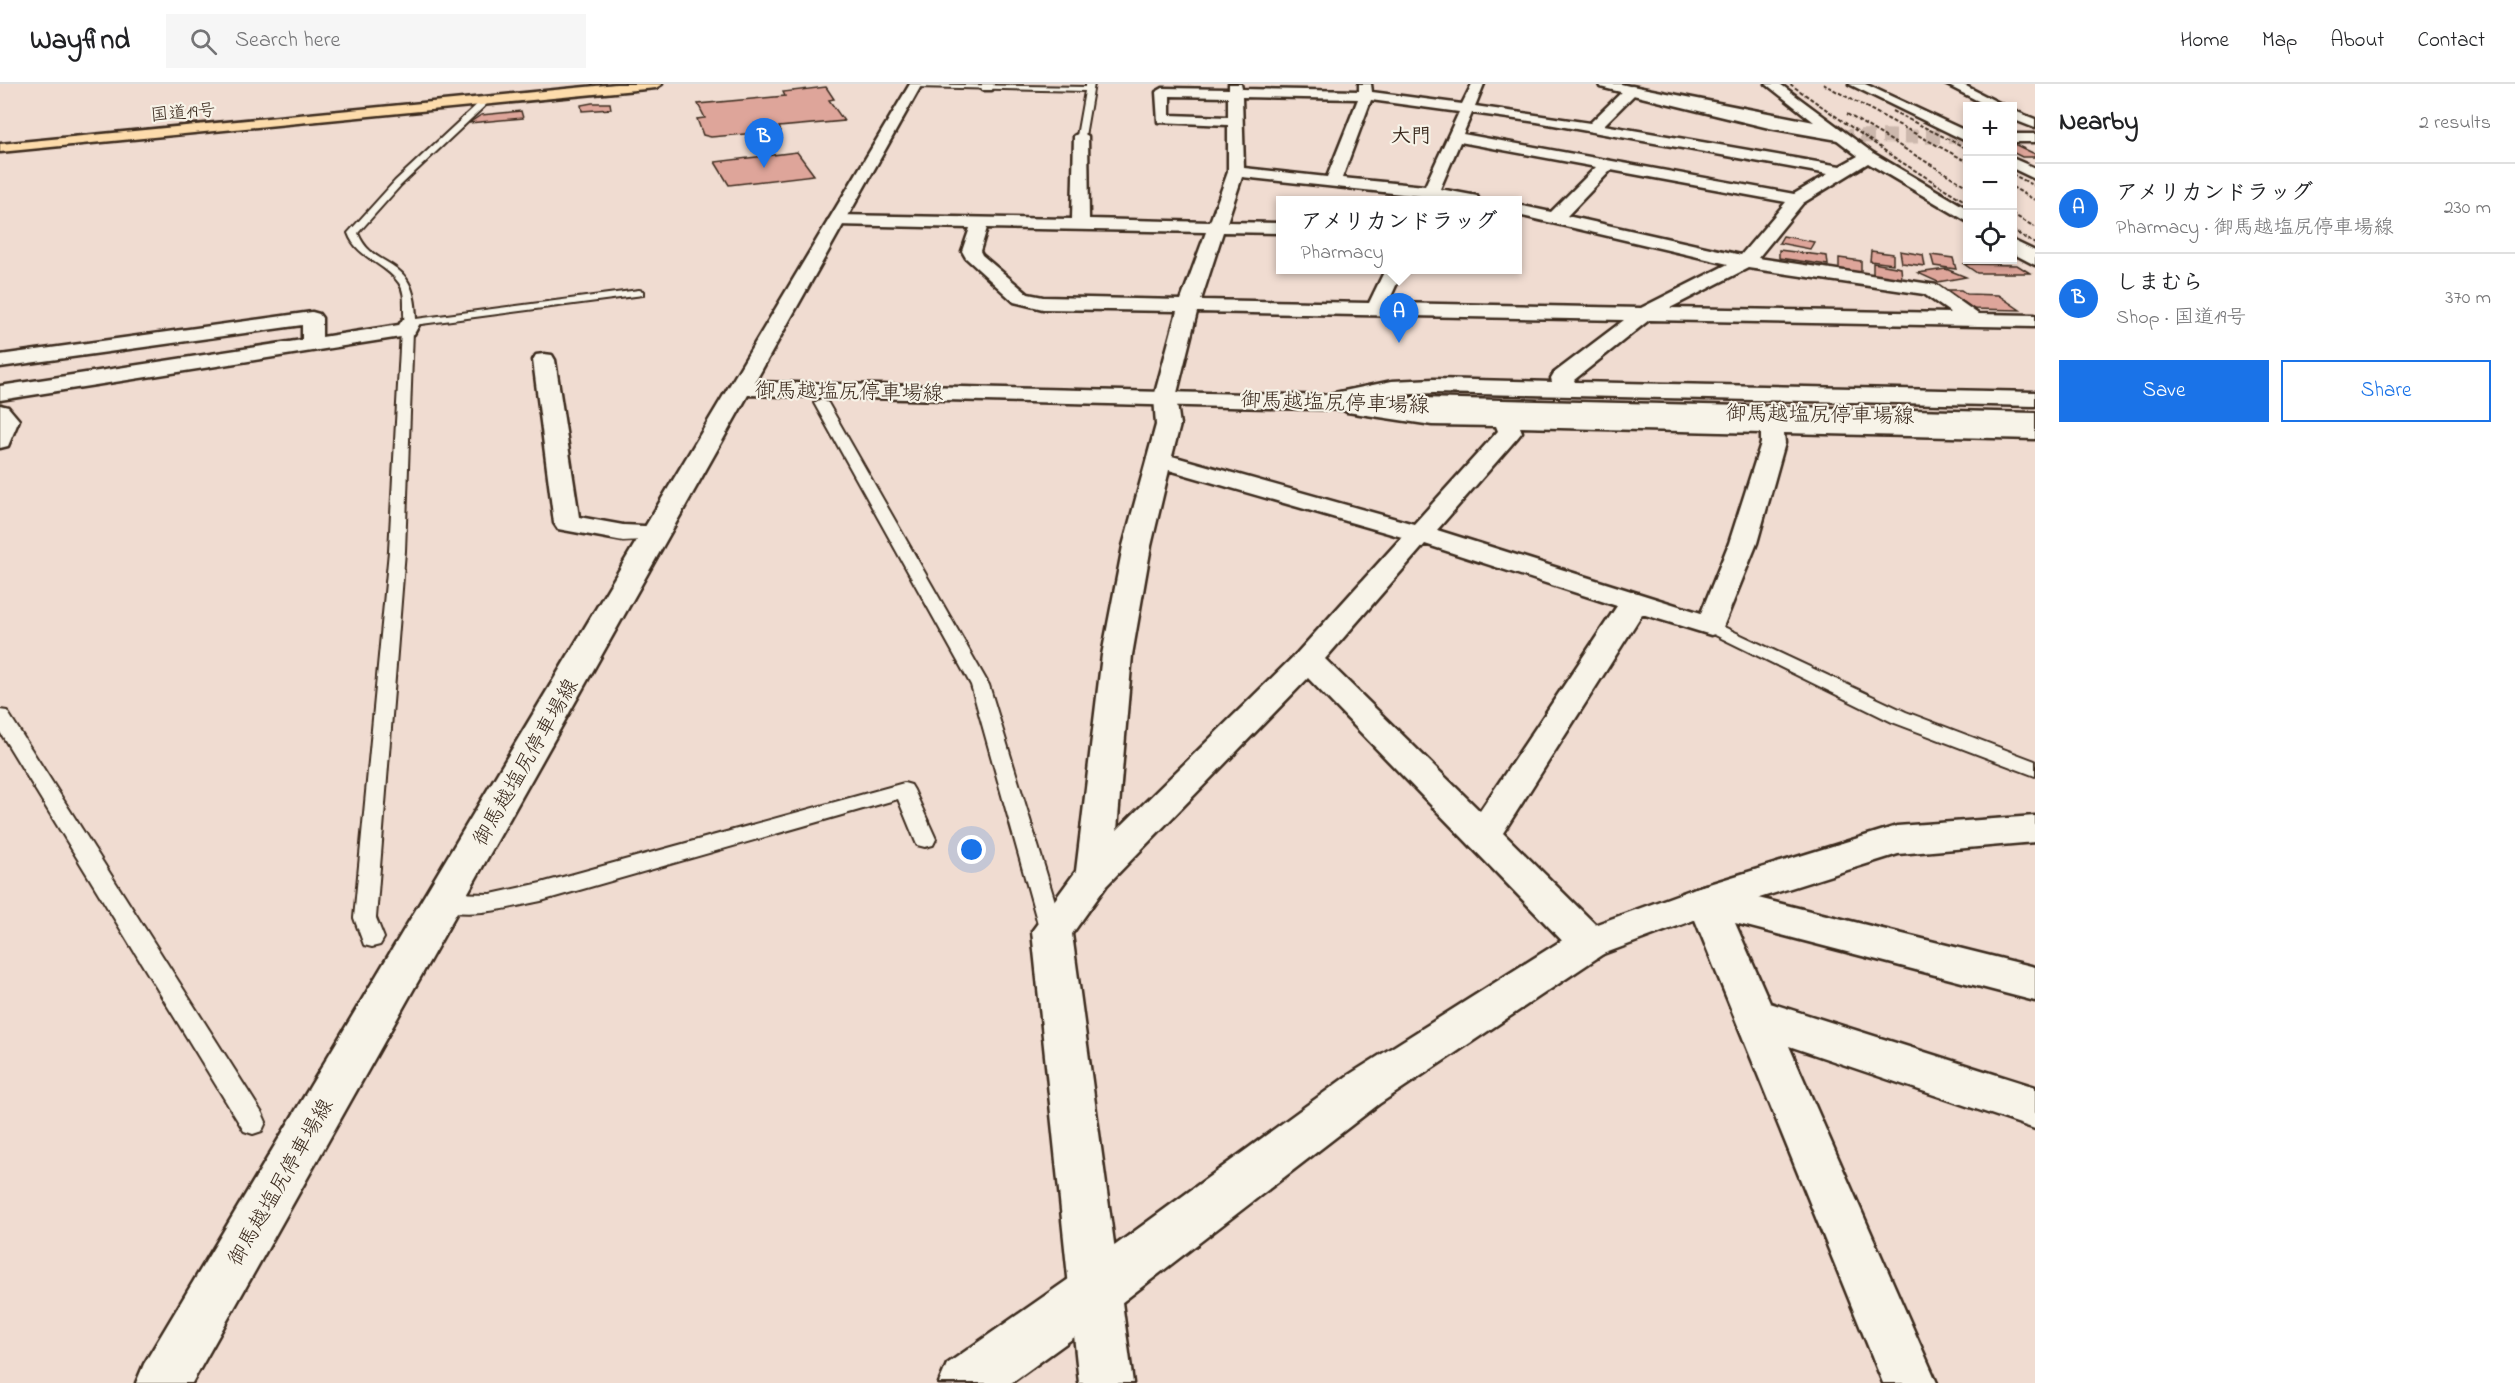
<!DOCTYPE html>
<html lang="en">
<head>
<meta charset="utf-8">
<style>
	:root { --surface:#fff; --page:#f6f6f6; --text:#202124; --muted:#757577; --line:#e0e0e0; --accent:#1a73e8 }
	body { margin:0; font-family:"Indie Flower","Klee One",sans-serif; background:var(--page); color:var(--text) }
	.controls { position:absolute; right:18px; top:18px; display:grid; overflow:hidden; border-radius:0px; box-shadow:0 3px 9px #0003 }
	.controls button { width:54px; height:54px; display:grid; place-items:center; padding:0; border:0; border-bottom:2px solid var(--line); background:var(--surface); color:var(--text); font:30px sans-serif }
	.you { position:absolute; left:972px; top:766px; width:21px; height:21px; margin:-15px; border:4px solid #fff; border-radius:50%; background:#1a73e8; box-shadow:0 0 0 9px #1a73e833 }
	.badge { display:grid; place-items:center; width:39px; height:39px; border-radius:50%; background:var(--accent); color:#fff; font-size:20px; font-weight:700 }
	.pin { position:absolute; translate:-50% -50px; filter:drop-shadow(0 2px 3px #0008) }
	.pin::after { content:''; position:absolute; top:32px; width:21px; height:18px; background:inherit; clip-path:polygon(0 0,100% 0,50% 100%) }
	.popup { position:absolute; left:1276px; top:112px; width:246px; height:78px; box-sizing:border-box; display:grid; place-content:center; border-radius:0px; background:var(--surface); filter:drop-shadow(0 2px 4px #0005); font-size:20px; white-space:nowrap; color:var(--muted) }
	.popup b { font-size:22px; color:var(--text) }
	.popup::after { content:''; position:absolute; left:50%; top:100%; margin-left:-12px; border:12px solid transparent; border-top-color:var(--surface) }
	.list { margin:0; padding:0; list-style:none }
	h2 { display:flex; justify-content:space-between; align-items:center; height:78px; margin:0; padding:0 24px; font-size:26px }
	h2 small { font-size:20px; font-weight:400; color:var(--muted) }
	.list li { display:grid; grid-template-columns:39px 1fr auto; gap:18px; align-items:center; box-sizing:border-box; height:90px; padding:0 24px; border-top:2px solid var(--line) }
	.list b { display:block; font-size:22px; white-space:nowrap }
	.list p { margin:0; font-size:20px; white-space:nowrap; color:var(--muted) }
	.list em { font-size:20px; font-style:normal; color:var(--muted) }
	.actions { display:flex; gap:12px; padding:18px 24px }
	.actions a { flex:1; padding:14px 0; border:2px solid var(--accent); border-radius:0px; text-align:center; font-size:21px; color:var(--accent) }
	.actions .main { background:var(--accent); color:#fff }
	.icon { flex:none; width:33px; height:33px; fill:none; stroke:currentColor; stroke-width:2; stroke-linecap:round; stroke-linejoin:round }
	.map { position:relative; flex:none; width:2035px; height:1299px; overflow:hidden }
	header { display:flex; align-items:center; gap:36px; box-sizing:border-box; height:84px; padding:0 30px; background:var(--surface); border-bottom:2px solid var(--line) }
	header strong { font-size:28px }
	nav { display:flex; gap:33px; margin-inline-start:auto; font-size:21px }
	.search { width:420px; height:54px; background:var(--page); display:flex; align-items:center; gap:15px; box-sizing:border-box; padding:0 21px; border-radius:0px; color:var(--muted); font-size:22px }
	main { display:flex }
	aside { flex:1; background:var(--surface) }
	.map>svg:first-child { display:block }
</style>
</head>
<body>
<header>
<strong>Wayfind</strong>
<div class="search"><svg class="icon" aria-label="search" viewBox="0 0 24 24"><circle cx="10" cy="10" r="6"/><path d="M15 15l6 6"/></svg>Search here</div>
<nav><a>Home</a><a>Map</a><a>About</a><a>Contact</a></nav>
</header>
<main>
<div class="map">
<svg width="2035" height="1299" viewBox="0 0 2035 1299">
	<rect width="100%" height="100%" fill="#f0dcd1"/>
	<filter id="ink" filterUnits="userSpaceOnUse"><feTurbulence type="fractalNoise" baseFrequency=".0167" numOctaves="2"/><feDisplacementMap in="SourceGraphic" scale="12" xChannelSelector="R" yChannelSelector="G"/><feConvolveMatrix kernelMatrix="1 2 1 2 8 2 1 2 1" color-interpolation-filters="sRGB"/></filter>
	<g filter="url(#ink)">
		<g fill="#dea59a" stroke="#3b2a1e" stroke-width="1.5">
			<path d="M826,3L834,15L829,16L844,37L779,43L781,47L711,53L703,51L697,35L705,34L698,20L785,12L783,8Z"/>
			<path d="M592,19H610L611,25L582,27L581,21Z"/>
			<path d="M521,27L523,34L469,39L481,31Z"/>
			<path d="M2012,59L2035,70V73H2022L2012,68Z"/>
			<path d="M797,68L814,91L729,101L715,78Z"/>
			<path d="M1783,152L1814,158L1810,165L1779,159Z"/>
			<path d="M1779,166L1827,172L1828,181L1779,174Z"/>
			<path d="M1871,167L1893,170V180L1870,177Z"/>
			<path d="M1900,167L1923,171L1925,182L1902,179Z"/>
			<path d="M1931,171L1953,174L1956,185L1934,182Z"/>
			<path d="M1839,174L1861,177V189L1839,186Z"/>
			<path d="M1873,179L1901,184L1902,195L1873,191Z"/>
			<path d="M1964,180L2017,181L2030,189H1977Z"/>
			<path d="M1946,185L1966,193L1938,198L1918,189Z"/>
			<path d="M1946,206H1961L1967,210L1998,211L2020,226L1972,225Z"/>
		</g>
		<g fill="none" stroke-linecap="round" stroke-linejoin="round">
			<path stroke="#ccb8ad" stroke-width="14" stroke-dasharray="14 8" stroke-linecap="butt" d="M1838,52L1968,53"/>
			<defs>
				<g id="lane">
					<path d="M912,0L1086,3V0H1094L1085,52L1081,55L1077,52L1085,7L915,3Z"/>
					<path d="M483,15L490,17L401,101L358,149C373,188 416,169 416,235L639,206L643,207V211L406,242C401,228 408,212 399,199C385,179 357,174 348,149L395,97Z"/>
					<path d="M407,242L413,246L405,467L376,834L384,854L380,861L372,863L364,861L354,834L389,467L401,246Z"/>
					<path d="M821,315L828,319L989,601L1064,847L1060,854L1052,856L1044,854L1040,847L971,601L814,319Z"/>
					<path d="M1711,537L1906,628L2035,677V692L1892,638L1705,546L1702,542Z"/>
					<path d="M0,626L7,627L262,1029L266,1038L262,1047L253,1050L244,1047L0,648Z"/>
					<path d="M904,699L911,701L914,706L936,755L933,761L925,763L917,761L898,715L541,817C508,824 470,835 436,824L433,818L436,812L444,809L491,810L541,799Z"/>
				</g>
				<g id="street">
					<path d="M982,0H994L992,6H982Z"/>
					<path d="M1229,0H1241L1242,5L1359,7V0H1371L1372,8L1462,20L1472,0H1484L1475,22L1590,39L1627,3L1632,2L1814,38L1766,0H1780L1873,69L1968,125V138L1868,79L1803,119L1758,174L1937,201L1978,230L2035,231V243L1649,236L1574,296L1575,298L2035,308V322L1434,309L1392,311L1363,317L1432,327L2035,341V355L1784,349L1785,359L1757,459L1721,548L1711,551L1642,530L1503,749L1603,848L1609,859L1603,870L1589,875L1575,870L1308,594L1107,801L1072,850L1133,1299H1079L1032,847L1076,787L1102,571L1123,462L1156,341L1154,313L1177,227L1043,225L1014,218L966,174L962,167L970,144L837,141L828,136L837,131L1072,135L1074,52L1081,48L1088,52L1089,135L1210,138L1228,88V41L1158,38L1156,8L1163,4L1229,5ZM1635,10L1682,18L1782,42L1827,48L1858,72L1840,82L1604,41ZM1170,12L1228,13V33L1170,31ZM1242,13L1358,15L1327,93L1244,84ZM1371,16L1459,28L1425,102L1342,94ZM1472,29L1537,38L1828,90L1794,110L1463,50ZM1460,58L1596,83L1551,128L1518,121V131L1728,180L1641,224L1388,219L1403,186H1385L1369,219L1201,216L1223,148L1280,149V139L1227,138L1242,93L1421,112L1419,116H1435L1436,114L1479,116L1477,112L1440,105ZM1611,86L1786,118L1741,171L1567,132ZM987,144L1206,148L1181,216L1043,213L1028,210L982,171L980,167ZM1748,184L1924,210L1951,229L1670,224ZM1197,228L1624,236L1554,289L1551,294L1552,298L1434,295L1392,297L1320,312L1317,317L1320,322H1336L1347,328L1432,341L1496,342L1498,347L1414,440L1172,372L1180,341L1176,313ZM1520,343L1761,349V359L1729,459L1701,529L1437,446L1518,353L1522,348ZM1169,386L1402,453L1297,569L1117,746L1132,571L1151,462ZM1425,460L1617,522L1480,727L1325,575Z"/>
					<path d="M1849,0H1865L1968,48V58Z"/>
					<path d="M1945,0H1962L2005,22H1988Z"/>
					<path d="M2012,26L2035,35V44L2012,35Z"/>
					<path d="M2012,74L2035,84V95L2012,84Z"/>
					<path d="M2012,156L2035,167V181L2012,169Z"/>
					<path d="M312,228L319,230L322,234V253L399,241L403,235H417L420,239L414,250L407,252L0,316V302L302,256V241L0,283V271Z"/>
					<path d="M544,270L552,271L555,276L579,433L623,441L665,443L669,449L665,455L623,457L558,445L554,439L533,276L536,271Z"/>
					<path d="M0,321L8,323L19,336L8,362L0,364Z"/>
					<path d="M1706,801L2035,883V917L1735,839L1770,919L2035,1003V1045L1789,962L1937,1299H1883L1687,816L1693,805Z"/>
				</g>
				<g id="secondary">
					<path d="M910,0H922L755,298L2035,329V343L748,311L192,1299H136L144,1280Z"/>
					<path d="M1599,0H1621L1769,36L1838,48L1845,52L1838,56L1769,44L1600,3Z"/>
					<rect x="2012" y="50" width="23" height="8"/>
					<path d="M2035,732V758L1898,770L1718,827L1603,870L1379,1020L1112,1226L1011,1299H939L947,1280L1076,1190L1347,992L1575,848L1693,805L1897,742Z"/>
				</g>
				<path id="highway" d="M616,0H662L656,4L0,68V60Z"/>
			</defs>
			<use href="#lane" stroke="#3b2a1e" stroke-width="4"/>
			<use href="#street" stroke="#3b2a1e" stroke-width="5"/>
			<use href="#secondary" stroke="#3b2a1e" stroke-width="5"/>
			<use href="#highway" stroke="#3b2a1e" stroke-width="5"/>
			<use href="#lane" fill="#f7f3e8" fill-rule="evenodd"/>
			<use href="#street" fill="#f7f3e8" fill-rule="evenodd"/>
			<use href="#secondary" fill="#f7f3e8" fill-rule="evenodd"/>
			<use href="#highway" fill="#fddcac" fill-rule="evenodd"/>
			<g stroke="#3b2a1e" stroke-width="2" stroke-dasharray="4 2" stroke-linecap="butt">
				<path d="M1790,0L1898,76L1968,119"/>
				<path d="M1823,0L1968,78"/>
				<path d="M1892,27L1968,65"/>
				<path d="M1847,30L1968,103"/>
				<path d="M2012,90L2035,102"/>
				<path d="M2012,103L2035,116"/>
				<path d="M2012,130L2035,143"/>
				<path d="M2012,146L2035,160"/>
			</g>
		</g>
	</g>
	<g text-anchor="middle" stroke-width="4.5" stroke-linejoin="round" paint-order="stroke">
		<g font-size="18" fill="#3b2a1e" stroke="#f7f3e8">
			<text transform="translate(183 28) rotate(-5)" y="6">国道19号</text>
		</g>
		<g font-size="20" font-weight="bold" fill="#3b2a1e" stroke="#f7f3e8">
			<text x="1411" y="58">大門</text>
		</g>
		<g font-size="21" fill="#3b2a1e" stroke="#f7f3e8">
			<text transform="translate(849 307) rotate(1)" y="7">御馬越塩尻停車場線</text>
			<text transform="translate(1335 318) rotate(2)" y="7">御馬越塩尻停車場線</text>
			<text transform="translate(1820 330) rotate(1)" y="7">御馬越塩尻停車場線</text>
			<text transform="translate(525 678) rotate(-60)" y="7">御馬越塩尻停車場線</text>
			<text transform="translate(280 1098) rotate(-60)" y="7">御馬越塩尻停車場線</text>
		</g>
	</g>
</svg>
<div class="controls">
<button>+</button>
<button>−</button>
<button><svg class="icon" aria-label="locate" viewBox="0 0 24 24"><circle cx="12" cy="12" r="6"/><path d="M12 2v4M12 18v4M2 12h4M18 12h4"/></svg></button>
</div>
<div class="you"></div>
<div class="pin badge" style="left:1399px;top:259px">A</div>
<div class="popup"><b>アメリカンドラッグ</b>Pharmacy</div>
<div class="pin badge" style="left:764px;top:84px">B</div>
</div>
<aside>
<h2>Nearby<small>2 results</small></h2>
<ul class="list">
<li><span class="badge">A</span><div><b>アメリカンドラッグ</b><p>Pharmacy · 御馬越塩尻停車場線</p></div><em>230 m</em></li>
<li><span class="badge">B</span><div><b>しまむら</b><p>Shop · 国道19号</p></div><em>370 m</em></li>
</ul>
<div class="actions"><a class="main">Save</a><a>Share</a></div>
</aside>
</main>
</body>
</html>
